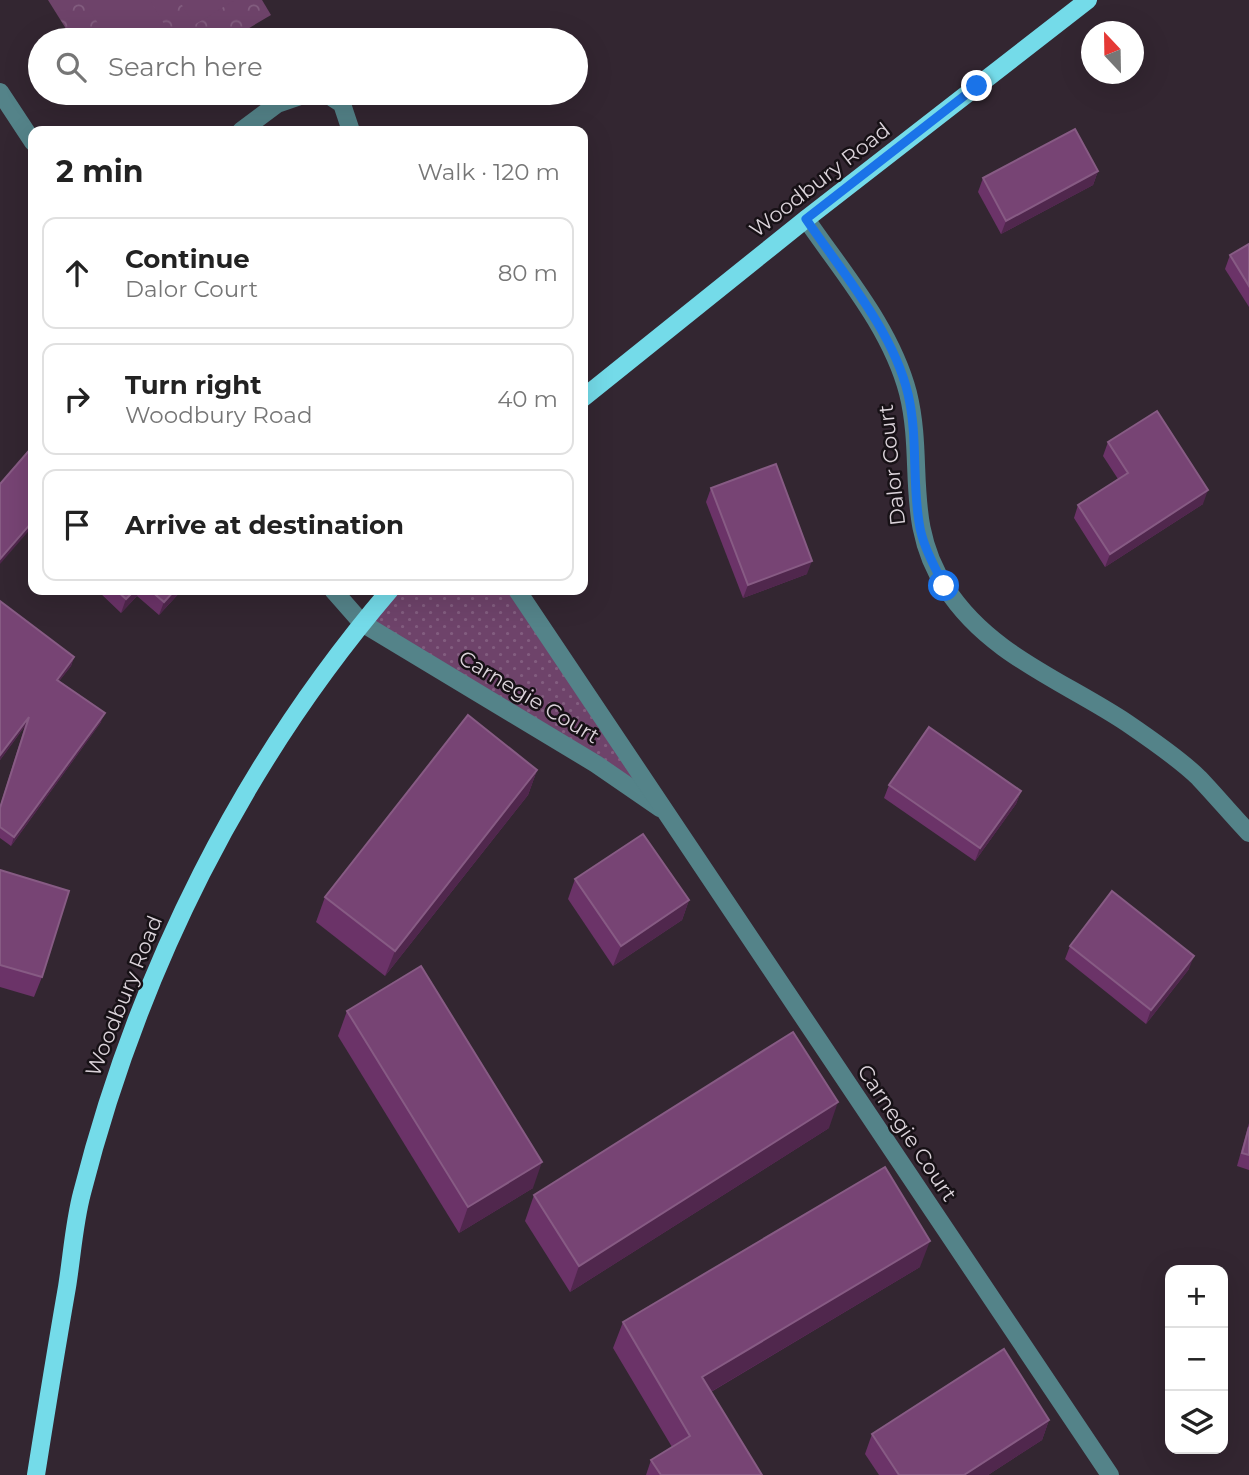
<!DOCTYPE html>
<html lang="en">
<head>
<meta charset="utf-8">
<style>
	:root { --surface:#fff; --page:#f6f6f6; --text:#222; --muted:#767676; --line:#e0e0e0 }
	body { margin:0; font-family:Montserrat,sans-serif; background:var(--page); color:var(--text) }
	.controls { position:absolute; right:21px; bottom:21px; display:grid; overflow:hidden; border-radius:14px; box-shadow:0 7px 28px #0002 }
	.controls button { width:63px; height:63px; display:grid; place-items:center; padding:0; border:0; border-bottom:2px solid var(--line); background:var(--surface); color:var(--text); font:35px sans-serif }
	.compass { position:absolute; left:1081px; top:21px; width:63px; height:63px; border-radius:50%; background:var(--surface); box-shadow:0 7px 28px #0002; rotate:338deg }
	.stop { position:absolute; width:21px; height:21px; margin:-16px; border:5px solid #1a73e8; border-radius:50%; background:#fff }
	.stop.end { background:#1a73e8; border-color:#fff; box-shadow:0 2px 7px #0008 }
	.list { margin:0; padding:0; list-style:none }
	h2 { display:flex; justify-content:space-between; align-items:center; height:91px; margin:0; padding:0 28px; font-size:30px }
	h2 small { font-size:23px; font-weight:400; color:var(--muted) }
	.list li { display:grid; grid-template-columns:46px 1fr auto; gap:21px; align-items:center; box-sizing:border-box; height:112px; margin:0 14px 14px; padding:0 14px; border:2px solid var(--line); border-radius:14px }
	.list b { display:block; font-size:26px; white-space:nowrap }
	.list p { margin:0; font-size:23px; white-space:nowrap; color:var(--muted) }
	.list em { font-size:23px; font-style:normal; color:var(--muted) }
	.icon { flex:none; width:38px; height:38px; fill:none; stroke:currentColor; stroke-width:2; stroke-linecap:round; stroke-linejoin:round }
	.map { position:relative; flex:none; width:1249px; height:1475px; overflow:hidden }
	.search { position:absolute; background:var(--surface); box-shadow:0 7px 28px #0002; left:28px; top:28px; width:560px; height:77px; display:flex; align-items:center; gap:18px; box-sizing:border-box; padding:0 24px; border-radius:38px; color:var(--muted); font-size:26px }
	.panel { position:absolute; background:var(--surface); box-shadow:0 7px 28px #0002; left:28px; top:126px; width:560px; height:469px; border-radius:14px }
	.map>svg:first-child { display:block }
</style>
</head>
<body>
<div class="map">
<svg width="1249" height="1475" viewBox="0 0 1249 1475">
	<defs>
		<pattern id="grass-dots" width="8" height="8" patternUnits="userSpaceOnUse" patternTransform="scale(1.75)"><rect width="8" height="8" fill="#6e436a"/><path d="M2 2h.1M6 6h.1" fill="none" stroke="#825d7f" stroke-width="1.8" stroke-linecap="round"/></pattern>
		<pattern id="park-crowns" width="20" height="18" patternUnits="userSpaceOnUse" patternTransform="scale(1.75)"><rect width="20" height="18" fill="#6e436a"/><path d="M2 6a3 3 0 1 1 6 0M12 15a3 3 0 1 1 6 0" fill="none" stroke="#825d7f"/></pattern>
	</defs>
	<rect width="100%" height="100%" fill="#332631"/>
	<path fill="url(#grass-dots)" d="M395,590H514L658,802L368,622Z"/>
	<path fill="url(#park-crowns)" d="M48,0H262L271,15L229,40H73Z"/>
	<g fill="#6e436a">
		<path d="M84,0H150L171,36L164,40H108Z"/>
		<path d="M179,0H235L194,25Z"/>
	</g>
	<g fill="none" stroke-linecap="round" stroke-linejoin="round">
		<g stroke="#548389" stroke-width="18">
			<path d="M0,92L33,142"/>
			<path d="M325,93L342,104L351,131"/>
			<path d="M241,131L277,104L309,93"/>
			<path d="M806,219C843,273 891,328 908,393C925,462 903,523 946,588C989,655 1064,681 1127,723C1149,738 1181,760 1199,778C1216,796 1232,815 1249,833"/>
			<path d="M333,590L362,623L596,764L660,808"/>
			<path d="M517,590L1110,1475"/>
		</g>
		<g stroke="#74dbe9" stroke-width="18">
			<path d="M583,398L806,219L1088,0"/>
			<path d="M36,1475C46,1412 56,1350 67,1287C72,1256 74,1223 82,1193C138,972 242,763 390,590"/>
		</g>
	</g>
	<g fill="#6b3368">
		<path d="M1098,171L1093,185L1001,234L978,192L983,178Z"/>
		<path d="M1249,244V307L1225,269L1230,255Z"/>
		<path d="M1108,442L1203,504L1105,567L1074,518L1078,505L1118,479L1103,456Z"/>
		<path d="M711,488L807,574L743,598L706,502Z"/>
		<path d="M99,590H182L159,615L137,596L121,613L99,592Z"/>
		<path d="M0,601L74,657L71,666L59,681L101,722L11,846L0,838V806L25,726L0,760Z"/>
		<path d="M537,770L528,795L385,976L316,922L325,897Z"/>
		<path d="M889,785L1021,791L1016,804L975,861L884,798Z"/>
		<path d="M0,870L42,977L34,997L0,987Z"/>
		<path d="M575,879L689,900L682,920L613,966L568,899Z"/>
		<path d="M1070,946L1189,969L1146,1024L1065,959Z"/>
		<path d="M347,1011L533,1188L459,1233L338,1036Z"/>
		<path d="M1249,1123V1170L1237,1166Z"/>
		<path d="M829,1128L570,1292L525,1221L534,1195Z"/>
		<path d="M920,1267L711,1392L762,1475H646L651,1460L672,1447L613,1348L623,1322Z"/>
		<path d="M1049,1420L1042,1440L988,1475H879L865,1454L872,1434Z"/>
	</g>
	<g fill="#50274d">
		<path d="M1098,171L1093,185L1001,234L1006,221Z"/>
		<path d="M1208,490L1203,504L1105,567L1110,554Z"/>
		<path d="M33,521V526L0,564V559Z"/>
		<path d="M812,561L807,574L743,598L748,585Z"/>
		<path d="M135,590H139L137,596L121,613L126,599Z"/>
		<path d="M175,590H182L159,615L164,602Z"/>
		<path d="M74,657L71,666L54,688L57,680Z"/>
		<path d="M105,713L101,722L11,846L14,837Z"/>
		<path d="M29,717L25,726L0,760V755Z"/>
		<path d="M537,770L528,795L385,976L395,951Z"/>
		<path d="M1021,791L1016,804L975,861L980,848Z"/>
		<path d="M689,900L682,920L613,966L621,946Z"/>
		<path d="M1194,956L1189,969L1146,1024L1151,1010Z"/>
		<path d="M838,1102L829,1128L570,1292L579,1266Z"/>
		<path d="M542,1162L533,1188L459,1233L468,1207Z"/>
		<path d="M930,1241L920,1267L692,1403L702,1377Z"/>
		<path d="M1049,1420L1042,1440L988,1475H964Z"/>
	</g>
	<g fill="#774474" stroke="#875b84" stroke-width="2">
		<path d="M1075,129L1098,171L1006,221L983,178Z"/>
		<path d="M1249,244V286L1230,255Z"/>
		<path d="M1157,411L1208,490L1110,554L1078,505L1128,473L1108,442Z"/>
		<path d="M33,446V521L0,559V484Z"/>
		<path d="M776,464L812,561L748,585L711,488Z"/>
		<path d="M116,590H135L126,599Z"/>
		<path d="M150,590H175L164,602Z"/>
		<path d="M0,601L74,657L57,680L105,713L14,837L0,827V808L29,717L0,755Z"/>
		<path d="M468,715L537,770L395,951L325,897Z"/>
		<path d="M929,727L1021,791L980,848L889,785Z"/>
		<path d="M643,834L689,900L621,946L575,879Z"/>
		<path d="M0,870L69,891L42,977L0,965Z"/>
		<path d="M1112,891L1194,956L1151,1010L1070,946Z"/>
		<path d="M421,966L542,1162L468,1207L347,1011Z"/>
		<path d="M793,1032L838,1102L579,1266L534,1195Z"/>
		<path d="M1249,1127V1155L1242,1153Z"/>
		<path d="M885,1167L930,1241L702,1377L762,1475H661L651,1460L690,1436L623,1322Z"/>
		<path d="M1004,1349L1049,1420L964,1475H899L872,1434Z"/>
	</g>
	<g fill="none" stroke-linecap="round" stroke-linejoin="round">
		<path stroke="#1a73e8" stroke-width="9" d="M944,586C934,565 922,545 919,522C912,479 918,436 908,394C893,331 842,272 806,219L977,86"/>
	</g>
	<g text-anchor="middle" stroke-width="5" stroke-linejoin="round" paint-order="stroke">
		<g font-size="21" fill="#dbd3da" stroke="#171116">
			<text transform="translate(820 180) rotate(-38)" y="7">Woodbury Road</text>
			<text transform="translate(892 465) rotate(-96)" y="7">Dalor Court</text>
			<text transform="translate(529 697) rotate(31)" y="7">Carnegie Court</text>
			<text transform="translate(124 996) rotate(-68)" y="7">Woodbury Road</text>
			<text transform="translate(907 1133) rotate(56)" y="7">Carnegie Court</text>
		</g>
	</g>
</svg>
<div class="controls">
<button>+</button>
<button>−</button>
<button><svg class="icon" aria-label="layers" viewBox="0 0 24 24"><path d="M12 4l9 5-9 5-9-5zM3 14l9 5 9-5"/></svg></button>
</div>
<svg class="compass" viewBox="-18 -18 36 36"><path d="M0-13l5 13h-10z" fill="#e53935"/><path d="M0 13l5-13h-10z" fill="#767676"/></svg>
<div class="stop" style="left:944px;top:586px"></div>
<div class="stop end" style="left:977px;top:86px"></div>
<div class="search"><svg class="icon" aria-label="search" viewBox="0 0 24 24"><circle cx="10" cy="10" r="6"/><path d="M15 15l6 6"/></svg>Search here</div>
<section class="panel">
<h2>2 min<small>Walk · 120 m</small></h2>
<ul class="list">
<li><svg class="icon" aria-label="ahead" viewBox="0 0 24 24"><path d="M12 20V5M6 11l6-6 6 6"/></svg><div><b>Continue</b><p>Dalor Court</p></div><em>80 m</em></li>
<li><svg class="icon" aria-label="right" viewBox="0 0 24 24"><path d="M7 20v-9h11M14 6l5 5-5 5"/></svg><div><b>Turn right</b><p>Woodbury Road</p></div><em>40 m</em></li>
<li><svg class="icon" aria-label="arrive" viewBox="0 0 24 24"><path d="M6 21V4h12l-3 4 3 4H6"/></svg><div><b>Arrive at destination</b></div></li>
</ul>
</section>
</div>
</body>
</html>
